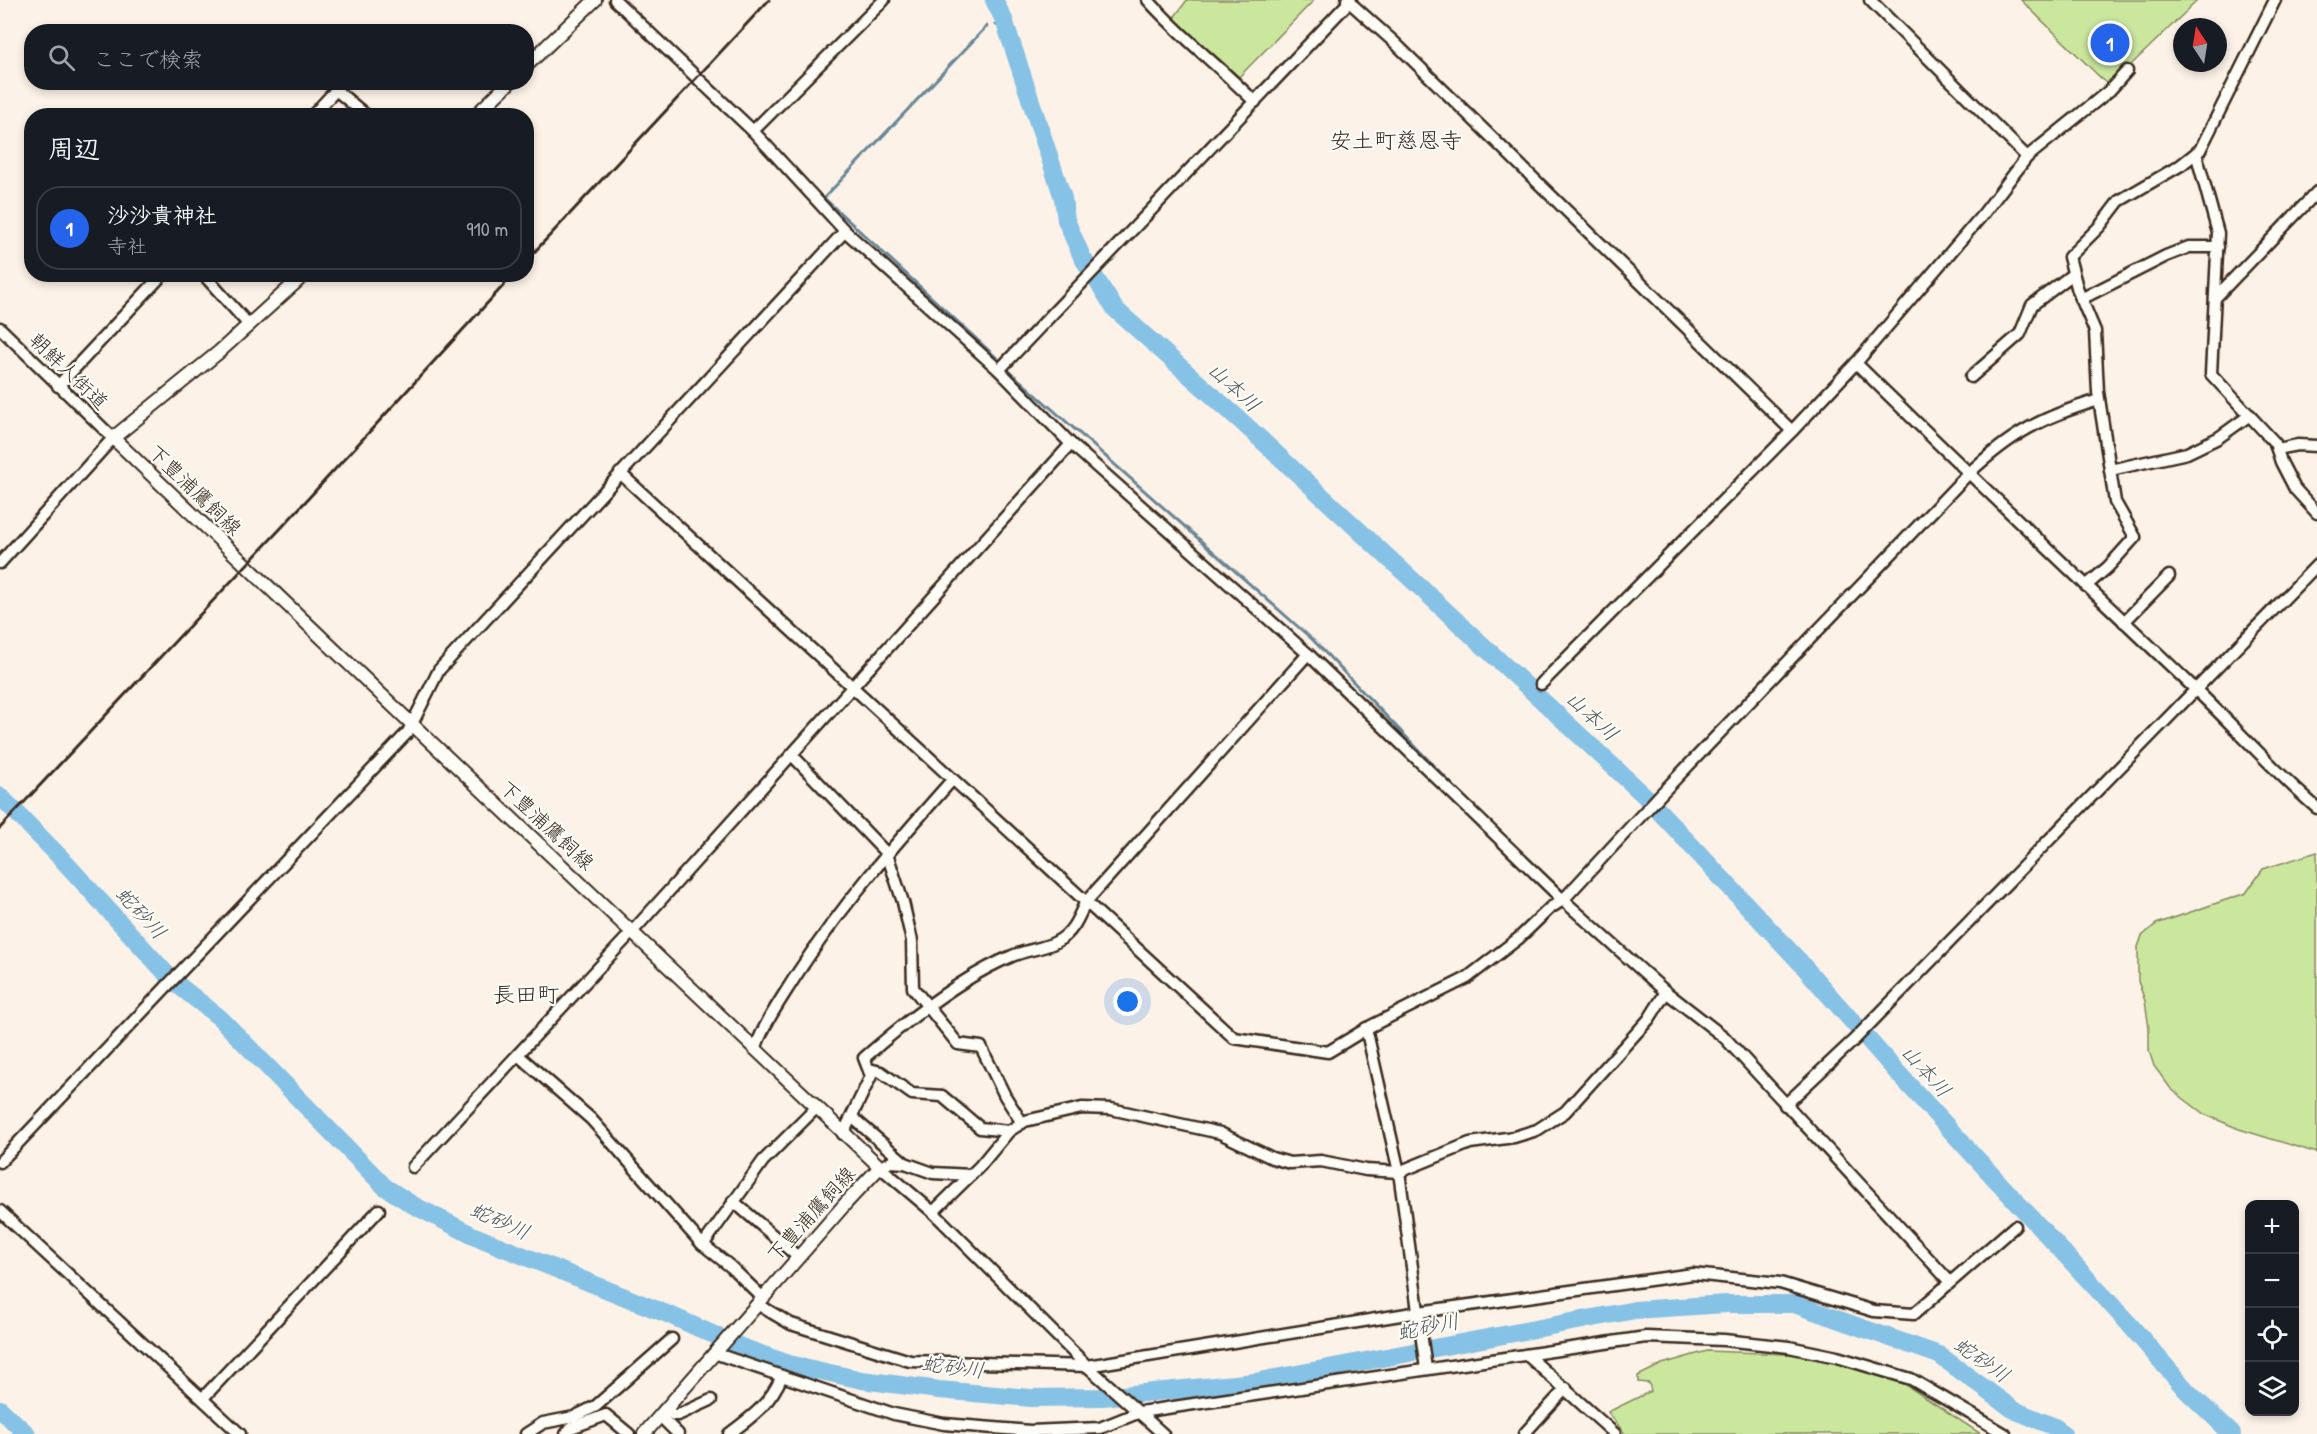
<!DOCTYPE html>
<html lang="ja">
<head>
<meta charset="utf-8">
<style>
	:root { --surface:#171b24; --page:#20242c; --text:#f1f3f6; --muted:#9ea1a6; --line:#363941; --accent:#2563eb }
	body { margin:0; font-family:"Patrick Hand","Klee One",sans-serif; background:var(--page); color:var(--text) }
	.controls { position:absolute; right:18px; bottom:18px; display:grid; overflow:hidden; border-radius:12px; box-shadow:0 3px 9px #0003 }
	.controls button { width:54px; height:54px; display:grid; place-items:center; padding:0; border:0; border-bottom:2px solid var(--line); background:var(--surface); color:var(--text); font:30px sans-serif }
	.compass { position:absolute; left:2173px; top:18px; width:54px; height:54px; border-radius:50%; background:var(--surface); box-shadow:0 3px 9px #0003; rotate:348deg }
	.you { position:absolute; left:1128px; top:1002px; width:21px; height:21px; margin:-15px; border:4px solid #fff; border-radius:50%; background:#1a73e8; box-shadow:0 0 0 9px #1a73e833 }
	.badge { display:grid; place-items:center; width:39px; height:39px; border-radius:50%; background:var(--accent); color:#fff; font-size:20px; font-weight:700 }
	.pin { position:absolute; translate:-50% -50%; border:3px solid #fff; box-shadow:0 2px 6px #0006 }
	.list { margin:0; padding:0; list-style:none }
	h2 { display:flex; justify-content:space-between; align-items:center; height:78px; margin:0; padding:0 24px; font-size:26px }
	h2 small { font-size:20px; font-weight:400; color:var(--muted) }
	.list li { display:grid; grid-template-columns:39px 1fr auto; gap:18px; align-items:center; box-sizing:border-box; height:84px; margin:0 12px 12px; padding:0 12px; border:2px solid var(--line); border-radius:24px }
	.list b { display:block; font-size:22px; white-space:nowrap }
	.list p { margin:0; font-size:20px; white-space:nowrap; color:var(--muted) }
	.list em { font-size:20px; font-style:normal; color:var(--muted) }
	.icon { flex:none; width:33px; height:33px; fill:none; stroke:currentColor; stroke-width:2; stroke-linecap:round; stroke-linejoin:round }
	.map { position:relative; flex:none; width:2317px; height:1434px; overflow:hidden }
	.search { position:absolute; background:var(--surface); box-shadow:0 3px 9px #0003; left:24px; top:24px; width:510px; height:66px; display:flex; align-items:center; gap:15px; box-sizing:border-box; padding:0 21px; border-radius:24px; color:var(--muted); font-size:22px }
	.panel { position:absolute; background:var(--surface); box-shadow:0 3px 9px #0003; left:24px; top:108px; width:510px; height:174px; border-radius:24px }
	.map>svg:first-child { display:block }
</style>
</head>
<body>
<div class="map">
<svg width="2317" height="1434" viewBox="0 0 2317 1434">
	<rect width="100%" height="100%" fill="#fcf2e7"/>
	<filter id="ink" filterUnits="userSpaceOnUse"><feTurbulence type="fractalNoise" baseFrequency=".0167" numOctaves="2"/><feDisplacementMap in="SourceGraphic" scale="12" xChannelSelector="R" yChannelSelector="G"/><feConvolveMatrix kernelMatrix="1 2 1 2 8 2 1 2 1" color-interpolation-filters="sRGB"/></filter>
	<g filter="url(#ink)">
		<g fill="#cbe79e" stroke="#83885e" stroke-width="1.5">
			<path d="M1187,0H1314L1239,77C1217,56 1194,40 1173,19Z"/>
			<path d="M2021,0H2198L2109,86Z"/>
			<path d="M2317,852V1153L2239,1129L2204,1114L2171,1089L2154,1066L2149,1051V1028L2145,1001L2138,981V947L2142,936L2156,924L2246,893L2263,869Z"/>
			<path d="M1707,1351L1839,1356L1900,1381L1981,1434H1625L1608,1412L1651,1391L1649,1383L1638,1382V1376L1662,1364Z"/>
		</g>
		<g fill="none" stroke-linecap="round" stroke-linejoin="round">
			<g stroke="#688596" stroke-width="3">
				<path d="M996,25L1004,20"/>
				<path d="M987,26L824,198L998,359"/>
				<path d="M700,88L726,114"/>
				<path d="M1008,370L1313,640L1463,796"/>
			</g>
			<g stroke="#86c1e6" stroke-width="18">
				<path d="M994,0L1004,20L1063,198L1066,220L1082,257L1115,309L1241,421L1645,796L1798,960L1896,1071L2129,1324L2187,1391L2232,1434"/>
				<path d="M0,796L60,857L173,981L220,1018L385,1187L413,1205L472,1235L672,1316L741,1347L789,1364L862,1380L939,1390L1031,1398L1103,1397L1255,1382L1635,1310L1726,1304H1794L1939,1355L2014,1410L2055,1427L2063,1434"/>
				<path d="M0,1409L27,1434"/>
			</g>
			<defs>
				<g id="minor">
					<path d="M615,0L753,131L845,231L999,370L1071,444L1308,654L1563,900L1666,992L1724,1037L1950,1282"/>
					<path d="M1148,0C1181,37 1220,67 1255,102"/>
					<path d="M1347,0L1394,42L1792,431"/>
					<path d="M1870,0L2027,157"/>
					<path d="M312,116L336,90L367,116"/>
					<path d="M753,131L884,0"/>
					<path d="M2196,153L2218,233L2211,374L2275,443L2281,462L2295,489L2317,513"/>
					<path d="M203,274L249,325"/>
					<path d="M2216,297L2317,192"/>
					<path d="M2081,299L2166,256L2189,247H2218"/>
					<path d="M0,328L113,438L0,563"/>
					<path d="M1856,363C1967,473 2081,580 2193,687C2235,727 2273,770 2317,808"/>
					<path d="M999,370L1351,0"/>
					<path d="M1971,377L2020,334L2032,305L2073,274"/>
					<path d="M58,386L163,274"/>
					<path d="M2277,449L2298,445L2317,446"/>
					<path d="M2110,470L2187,453L2218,438L2250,415"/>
					<path d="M620,473L1234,1038L1328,1052L1371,1026L1467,978L1519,938L1550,908L1563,900L1661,794L1968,474C2012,433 2042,417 2099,400"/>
					<path d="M2086,586L2108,567L2135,537L2115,502L2098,392L2095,331L2078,291L2069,257L2100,226L2119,201L2181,165L2200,150L2275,0"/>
					<path d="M2124,622L2169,576"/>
					<path d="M1541,684L1792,431L1856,363L1984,213L2027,157L2110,90L2127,71"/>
					<path d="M792,755L887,854L903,902L912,941L913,988L958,1044L981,1047L1005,1096L1022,1123"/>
					<path d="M1366,1028L1399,1172L1426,1369"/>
					<path d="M755,1049C765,1022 780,1001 795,977C841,906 896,843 952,780"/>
					<path d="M518,1055L591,1119L701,1243L731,1267L763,1298"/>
					<path d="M869,1069L881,1072L912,1094L942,1096L980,1128L1009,1131"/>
					<path d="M1785,1105L1854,1040L2317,565"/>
					<path d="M852,1117L905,1163L933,1173L971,1175"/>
					<path d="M843,1134L871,1076L864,1058C905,1022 961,977 1012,956C1025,950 1043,949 1056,942C1072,934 1078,919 1085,903L1308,654"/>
					<path d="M0,1162L408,732L439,670L845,231"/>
					<path d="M905,1163L891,1162L880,1167L933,1212L1087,1366L1163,1434"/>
					<path d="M413,1167L632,932L1071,444"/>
					<path d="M733,1201L798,1257"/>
					<path d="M0,1211L240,1434"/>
					<path d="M933,1212L980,1166L1009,1131L1025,1121L1082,1108L1111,1109L1220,1133L1272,1158L1290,1163L1321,1161L1366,1170L1399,1172L1470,1143L1514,1137L1537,1130L1565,1112L1649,1019L1666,992"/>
					<path d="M703,1245L763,1161L816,1108"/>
					<path d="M757,1304L791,1324L910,1361L1087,1366L1419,1312L1693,1274L1780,1283L1874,1311L1914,1314L2015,1226"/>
					<path d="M714,1353L894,1414L944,1424L1030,1431L1100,1428L1140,1412L1646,1337L1724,1340L1789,1347L1837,1357L1911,1379L2005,1434"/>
					<path d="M1527,1355L1615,1434"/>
					<path d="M203,1398L379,1210"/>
					<path d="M664,1410L674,1415H678L711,1400"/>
					<path d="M660,1416L678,1434"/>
					<path d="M526,1434L543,1423L574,1417L596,1406L672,1339"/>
					<path d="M566,1434L571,1428L606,1415L629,1434"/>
					<path d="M729,1434C753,1416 770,1404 782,1376"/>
					<path d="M1524,1434L1566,1388"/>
				</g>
				<g id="major">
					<path d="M526,66L595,0"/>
					<path d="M475,116L510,82"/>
					<path d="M305,274L219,352L113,438L413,725L880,1167L846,1203L644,1434"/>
				</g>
			</defs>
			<use href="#minor" stroke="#3b2a1e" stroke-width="15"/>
			<use href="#major" stroke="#3b2a1e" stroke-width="16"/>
			<use href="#minor" stroke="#fdfcf7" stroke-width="10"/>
			<use href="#major" stroke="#fdfcf7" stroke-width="12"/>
			<g stroke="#3b2a1e" stroke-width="3">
				<path d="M526,261L769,0"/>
				<path d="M0,828L283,526L514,274"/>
			</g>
		</g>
	</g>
	<g text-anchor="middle" stroke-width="4.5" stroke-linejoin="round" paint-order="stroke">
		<g font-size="20" fill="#3b2a1e" stroke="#fdfcf7">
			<text transform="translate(69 371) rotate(44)" y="7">朝鮮人街道</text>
			<text transform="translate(195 490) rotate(44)" y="7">下豊浦鷹飼線</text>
			<text transform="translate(547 825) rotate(43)" y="7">下豊浦鷹飼線</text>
			<text transform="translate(811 1214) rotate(-48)" y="7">下豊浦鷹飼線</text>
		</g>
		<g font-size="21" font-style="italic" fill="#52575a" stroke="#fdfcf7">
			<text transform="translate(1234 387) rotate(43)" y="7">山本川</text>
			<text transform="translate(1592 716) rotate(43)" y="7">山本川</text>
			<text transform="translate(141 913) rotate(47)" y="7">蛇砂川</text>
			<text transform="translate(1926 1071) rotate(48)" y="7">山本川</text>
			<text transform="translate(500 1221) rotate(24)" y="7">蛇砂川</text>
			<text transform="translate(1428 1327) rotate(-11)" y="7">蛇砂川</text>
			<text transform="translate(1982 1360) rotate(35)" y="7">蛇砂川</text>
			<text transform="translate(953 1367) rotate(7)" y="7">蛇砂川</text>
		</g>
		<g font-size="22" fill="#3b2a1e" stroke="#fdfcf7">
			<text x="1396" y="148">安土町慈恩寺</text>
			<text x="526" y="1002">長田町</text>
		</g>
	</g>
</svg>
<div class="controls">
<button>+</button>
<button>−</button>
<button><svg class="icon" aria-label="locate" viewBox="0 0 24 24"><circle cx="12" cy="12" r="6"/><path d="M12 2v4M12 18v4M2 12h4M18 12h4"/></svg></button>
<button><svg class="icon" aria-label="layers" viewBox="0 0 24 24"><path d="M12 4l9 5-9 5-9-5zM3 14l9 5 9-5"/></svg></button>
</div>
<svg class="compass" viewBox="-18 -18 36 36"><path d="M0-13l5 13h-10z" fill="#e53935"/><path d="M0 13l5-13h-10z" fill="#9ea1a6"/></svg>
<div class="you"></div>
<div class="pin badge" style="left:2110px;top:43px">1</div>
<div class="search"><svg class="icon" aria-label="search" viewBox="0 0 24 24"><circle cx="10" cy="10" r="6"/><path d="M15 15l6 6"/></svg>ここで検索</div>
<section class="panel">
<h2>周辺<small></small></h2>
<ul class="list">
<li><span class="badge">1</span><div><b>沙沙貴神社</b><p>寺社</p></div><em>910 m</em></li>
</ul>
</section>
</div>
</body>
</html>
